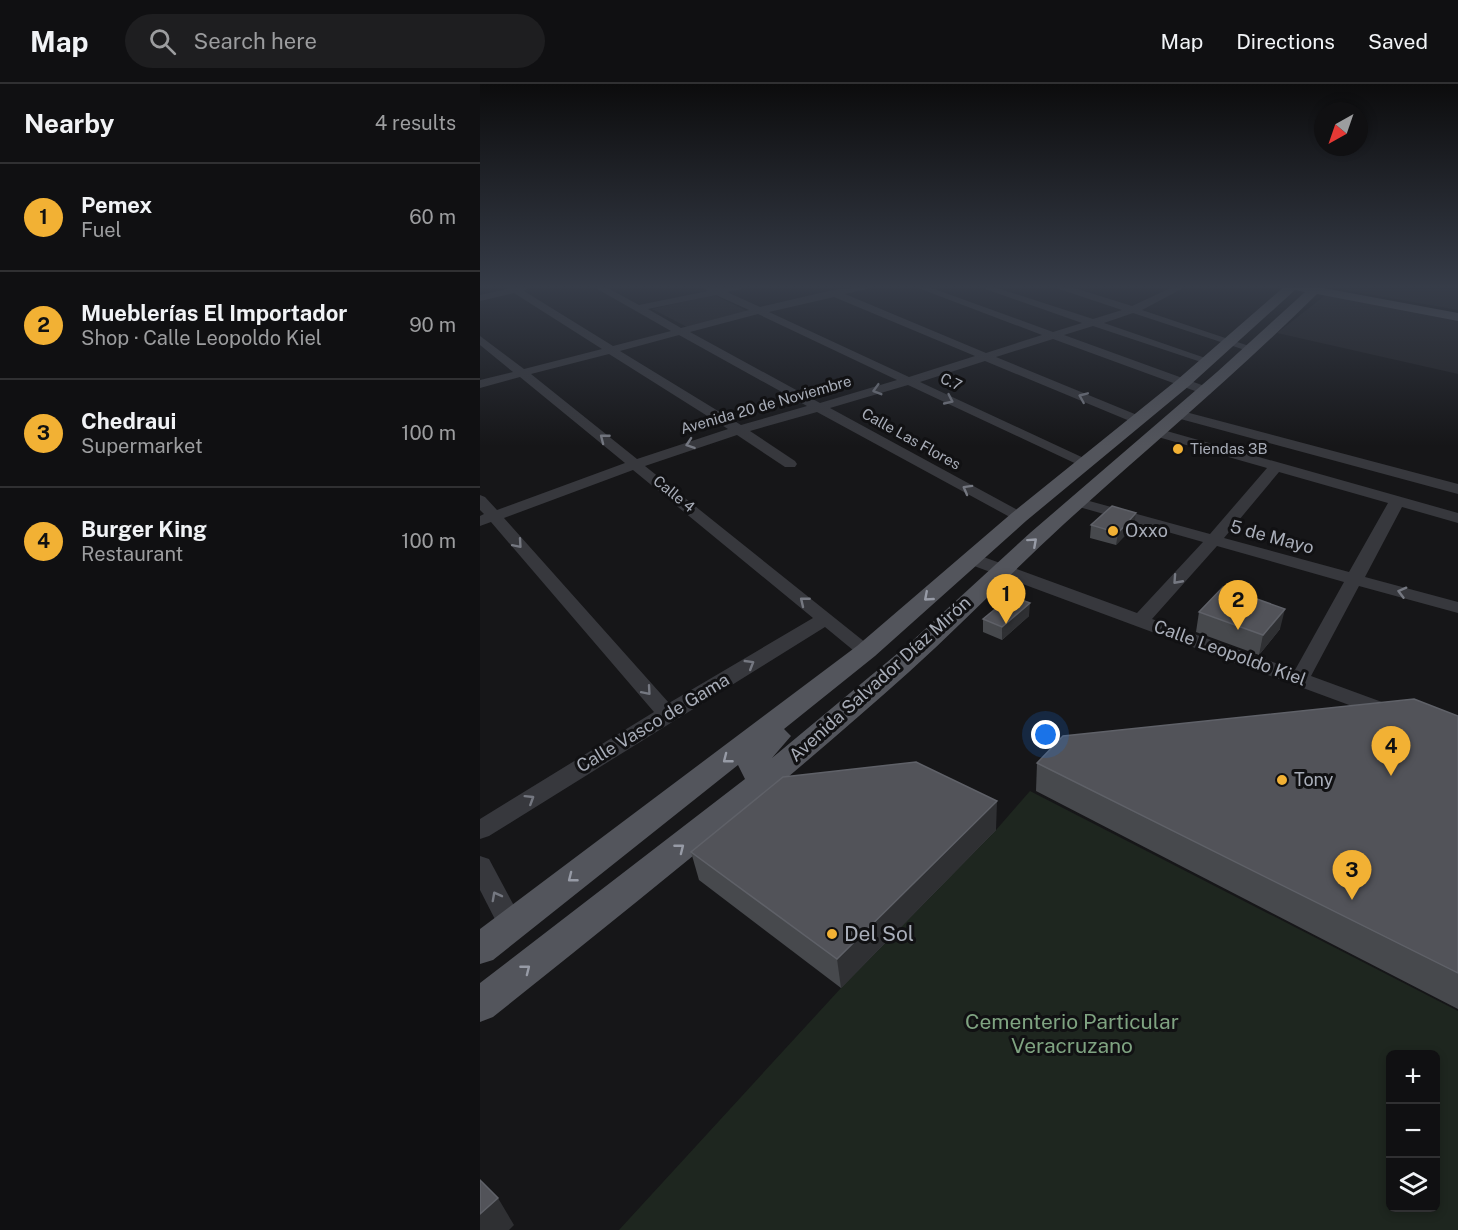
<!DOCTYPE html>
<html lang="en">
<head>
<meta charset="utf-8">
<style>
	:root { --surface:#101012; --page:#1e1e20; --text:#f1f3f6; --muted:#9c9d9f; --line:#303032; --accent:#f2b134 }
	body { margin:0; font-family:"Public Sans",sans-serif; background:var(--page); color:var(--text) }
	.controls { position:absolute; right:18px; bottom:18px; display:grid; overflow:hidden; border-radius:9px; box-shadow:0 3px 9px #0003 }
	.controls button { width:54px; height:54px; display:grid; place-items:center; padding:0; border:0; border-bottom:2px solid var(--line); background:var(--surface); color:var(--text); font:30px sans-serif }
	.compass { position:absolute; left:834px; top:18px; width:54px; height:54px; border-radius:50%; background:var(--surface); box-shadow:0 3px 9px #0003; rotate:220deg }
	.you { position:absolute; left:566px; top:651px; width:21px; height:21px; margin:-15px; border:4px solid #fff; border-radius:50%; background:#1a73e8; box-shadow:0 0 0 9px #1a73e833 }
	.badge { display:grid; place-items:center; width:39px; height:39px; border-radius:50%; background:var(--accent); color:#111; font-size:20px; font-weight:700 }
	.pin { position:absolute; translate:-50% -50px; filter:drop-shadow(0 2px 3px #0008) }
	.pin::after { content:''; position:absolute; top:32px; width:21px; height:18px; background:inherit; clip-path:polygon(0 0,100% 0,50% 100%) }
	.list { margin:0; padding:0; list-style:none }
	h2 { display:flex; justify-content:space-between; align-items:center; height:78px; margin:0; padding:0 24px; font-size:26px }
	h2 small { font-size:20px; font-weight:400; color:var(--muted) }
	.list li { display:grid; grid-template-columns:39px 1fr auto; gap:18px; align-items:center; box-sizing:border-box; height:108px; padding:0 24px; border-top:2px solid var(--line) }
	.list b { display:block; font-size:22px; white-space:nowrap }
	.list p { margin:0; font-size:20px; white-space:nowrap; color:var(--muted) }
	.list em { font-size:20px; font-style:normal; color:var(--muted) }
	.icon { flex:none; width:33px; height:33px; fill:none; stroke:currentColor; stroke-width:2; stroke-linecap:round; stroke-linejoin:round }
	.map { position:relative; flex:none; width:978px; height:1146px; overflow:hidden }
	header { display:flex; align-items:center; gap:36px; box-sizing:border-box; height:84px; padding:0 30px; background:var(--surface); border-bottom:2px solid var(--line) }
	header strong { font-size:28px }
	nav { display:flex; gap:33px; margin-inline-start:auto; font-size:21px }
	.search { width:420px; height:54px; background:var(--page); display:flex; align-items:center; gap:15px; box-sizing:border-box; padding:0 21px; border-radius:33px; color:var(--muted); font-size:22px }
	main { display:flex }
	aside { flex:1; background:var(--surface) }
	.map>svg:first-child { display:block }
</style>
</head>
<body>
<header>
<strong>Map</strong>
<div class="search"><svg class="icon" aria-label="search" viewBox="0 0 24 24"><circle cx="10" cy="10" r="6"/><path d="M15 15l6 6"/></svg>Search here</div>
<nav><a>Map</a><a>Directions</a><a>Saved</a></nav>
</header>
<main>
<aside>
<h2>Nearby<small>4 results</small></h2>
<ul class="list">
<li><span class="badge">1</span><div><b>Pemex</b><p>Fuel</p></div><em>60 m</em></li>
<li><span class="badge">2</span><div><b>Mueblerías El Importador</b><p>Shop · Calle Leopoldo Kiel</p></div><em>90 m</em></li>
<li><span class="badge">3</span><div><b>Chedraui</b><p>Supermarket</p></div><em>100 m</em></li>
<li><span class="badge">4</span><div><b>Burger King</b><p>Restaurant</p></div><em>100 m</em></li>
</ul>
</aside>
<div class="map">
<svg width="978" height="1146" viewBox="0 0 978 1146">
	<rect width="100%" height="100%" fill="#161618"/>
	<g fill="#222225">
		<path d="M850,202H978V226L848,203Z"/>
		<path d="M847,210L978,235V290L797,249Z"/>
		<path d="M234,211L269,228L207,243L172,225Z"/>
	</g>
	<path fill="#1e261f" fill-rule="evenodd" d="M550,707L978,927V1146H139L361,904L516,746ZM910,970H956V1124H910Z"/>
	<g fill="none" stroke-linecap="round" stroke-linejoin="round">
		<g fill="#37383d" fill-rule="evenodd">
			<path d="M25,202H46L48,204L44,207L133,262L191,247L112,202H124L159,221L228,207L221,202L239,204L268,202L266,204L247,208L280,223L353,206L393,202L391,204L365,210L506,269L562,251L433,202H446L573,248L602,239L497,202H511L613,235L642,226L576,204L574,202H588L652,222L695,202H707L662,226L778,265L776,267H768L653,229L624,239L734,277L732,279H724L613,242L584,251L730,304L732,307L730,310L726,311L573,255L516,273L662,333L664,336L662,339L657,340L505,277L440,298L608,376L610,379L603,383L428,301L350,324L545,430L547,433L545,436L539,438L337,328L270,347L315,377L317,380L315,383H305L257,351L165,382L396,567L393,571H379L345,543L9,752L0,755V735L174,628L11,438L0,442V432L4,430L0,426V411L5,413L17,426L145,379L40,293L0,304V296L33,288L0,261V252L44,285L122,265L34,209L0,217V211L27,205ZM236,211L269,226L201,244L168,225ZM354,213L495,272L429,293L289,228ZM278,230L417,296L340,319L210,248ZM199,251L327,322L261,341L140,267ZM129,270L248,345L157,375L51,290ZM153,386L333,534L189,619L24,434Z"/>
			<path d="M698,326L978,400V410L693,333L691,330Z"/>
			<path d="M676,344L978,429V439L922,423L885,493L978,518V529L879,502L831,592L921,625L925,630L921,635L914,637L907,635L486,479L484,475L486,471H498L657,529L723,458L592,421L589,418L592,415H602L730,450L787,384L671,351L669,348ZM799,388L908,419L869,488L744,454ZM737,462L864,498L815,586L672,535Z"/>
			<path d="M0,772L9,775L40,833L44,841L40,849L31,852L22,849L0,806Z"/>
		</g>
		<path fill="#53555c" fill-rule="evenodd" d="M805,202H844L843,204L978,229V237L837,210C756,290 669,363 584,440C532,488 482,540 429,588C295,708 154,820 13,933L0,938V899L265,695L258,681L13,876L0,880V845L377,562L532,429L697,296ZM815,206L825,208L737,288L550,449L430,559L292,674L311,652L304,645L395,572L546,437L709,302Z"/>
	</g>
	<g fill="#47494d">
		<path d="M656,429L655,441L636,461L610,454L611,441Z"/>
		<path d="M719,528L800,545L779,571L716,548Z"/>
		<path d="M549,532L522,556L503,548V535Z"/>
		<path d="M978,632V925L556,707L557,679Z"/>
		<path d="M516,746L361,904L219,796L211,768Z"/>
	</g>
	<g fill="#2f3033">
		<path d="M656,429L655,441L636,461L638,449Z"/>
		<path d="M550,519L549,532L522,556V543Z"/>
		<path d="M805,525L800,545L779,571L783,551Z"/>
		<path d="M517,717L516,746L361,904L357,875Z"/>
		<path d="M18,1114L34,1141L29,1146H0V1130Z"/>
	</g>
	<g fill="#525359" stroke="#5f6168" stroke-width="1.5">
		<path d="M632,422L656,429L638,449L611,441Z"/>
		<path d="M743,503L805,525L783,551L719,528Z"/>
		<path d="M531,512L550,519L522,543L503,535Z"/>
		<path d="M934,615L978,632V889L557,679L583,652Z"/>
		<path d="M436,678L517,717L357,875L211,768L303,693Z"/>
		<path d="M0,1096L18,1114L0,1130Z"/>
	</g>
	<defs><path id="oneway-chevron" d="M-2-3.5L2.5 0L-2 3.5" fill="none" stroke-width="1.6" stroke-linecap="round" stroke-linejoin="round" transform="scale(1.5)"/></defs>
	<g stroke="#757881">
		<use href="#oneway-chevron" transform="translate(397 306) rotate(164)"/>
		<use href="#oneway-chevron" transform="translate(603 313) rotate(-157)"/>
		<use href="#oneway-chevron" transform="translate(469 316) rotate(25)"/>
		<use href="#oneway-chevron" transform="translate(124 354) rotate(-142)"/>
		<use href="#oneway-chevron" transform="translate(210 360) rotate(161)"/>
		<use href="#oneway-chevron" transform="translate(487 405) rotate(-151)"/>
		<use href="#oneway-chevron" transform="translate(38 460) rotate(49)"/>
		<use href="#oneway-chevron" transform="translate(697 496) rotate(132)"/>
		<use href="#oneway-chevron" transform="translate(922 508) rotate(-165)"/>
		<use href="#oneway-chevron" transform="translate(324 517) rotate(-141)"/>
		<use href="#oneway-chevron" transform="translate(270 580) rotate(-31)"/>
		<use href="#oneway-chevron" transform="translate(167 607) rotate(49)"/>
		<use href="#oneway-chevron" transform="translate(50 715) rotate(-32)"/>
		<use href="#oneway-chevron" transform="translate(16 812) rotate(-118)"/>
	</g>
	<g stroke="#979ba6">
		<use href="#oneway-chevron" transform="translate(553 458) rotate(-42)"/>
		<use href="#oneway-chevron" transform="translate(448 513) rotate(139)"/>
		<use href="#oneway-chevron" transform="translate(247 675) rotate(142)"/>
		<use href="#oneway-chevron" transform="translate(200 764) rotate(-38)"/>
		<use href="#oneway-chevron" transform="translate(92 794) rotate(142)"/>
		<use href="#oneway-chevron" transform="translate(46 885) rotate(-38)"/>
	</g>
	<linearGradient id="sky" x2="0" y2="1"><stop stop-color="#0c0c0d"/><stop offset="0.56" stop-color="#363c48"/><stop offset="1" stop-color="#363c48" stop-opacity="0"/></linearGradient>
	<rect width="978" height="362" fill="url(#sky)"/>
	<g fill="#f2b134" stroke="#111113" stroke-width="2">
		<circle cx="698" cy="365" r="6"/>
		<circle cx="633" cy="447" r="6"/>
		<circle cx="802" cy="696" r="6"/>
		<circle cx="352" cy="850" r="6"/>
	</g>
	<g text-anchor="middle" stroke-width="6" stroke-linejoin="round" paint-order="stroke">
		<g font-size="15" fill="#a8adb8" stroke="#111113">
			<text transform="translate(471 298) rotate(25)" y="5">C.7</text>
			<text transform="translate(286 321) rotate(-16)" y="5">Avenida 20 de Noviembre</text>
			<text transform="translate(431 355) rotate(29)" y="5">Calle Las Flores</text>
			<text transform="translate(194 410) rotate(39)" y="5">Calle 4</text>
		</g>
		<g font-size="15" fill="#a8adb8" stroke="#111113" text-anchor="start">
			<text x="710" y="370">Tiendas 3B</text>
		</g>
		<g font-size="18" fill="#a8adb8" stroke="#111113" text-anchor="start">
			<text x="645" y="453">Oxxo</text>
			<text x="814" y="702">Tony</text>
		</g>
		<g font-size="18" fill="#a8adb8" stroke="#111113">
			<text transform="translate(792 453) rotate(15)" y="6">5 de Mayo</text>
			<text transform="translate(750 569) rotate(20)" y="6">Calle Leopoldo Kiel</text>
			<text transform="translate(400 595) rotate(-42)" y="6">Avenida Salvador Díaz Mirón</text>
			<text transform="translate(173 639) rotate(-31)" y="6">Calle Vasco de Gama</text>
		</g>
		<g font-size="21" fill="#a8adb8" stroke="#111113" text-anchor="start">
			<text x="364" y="857">Del Sol</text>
		</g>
		<g font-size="21" fill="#7fa381" stroke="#111113">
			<text x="592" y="945">Cementerio Particular<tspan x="592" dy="24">Veracruzano</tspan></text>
		</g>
	</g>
</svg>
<div class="controls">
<button>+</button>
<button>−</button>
<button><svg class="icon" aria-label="layers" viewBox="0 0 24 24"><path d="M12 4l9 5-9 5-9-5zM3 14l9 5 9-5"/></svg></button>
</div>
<svg class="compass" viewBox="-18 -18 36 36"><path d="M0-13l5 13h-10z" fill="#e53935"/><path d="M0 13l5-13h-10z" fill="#9c9d9f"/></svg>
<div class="you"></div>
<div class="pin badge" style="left:526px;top:540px">1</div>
<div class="pin badge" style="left:758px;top:546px">2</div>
<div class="pin badge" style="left:872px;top:816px">3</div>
<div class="pin badge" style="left:911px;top:692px">4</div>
</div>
</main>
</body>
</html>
